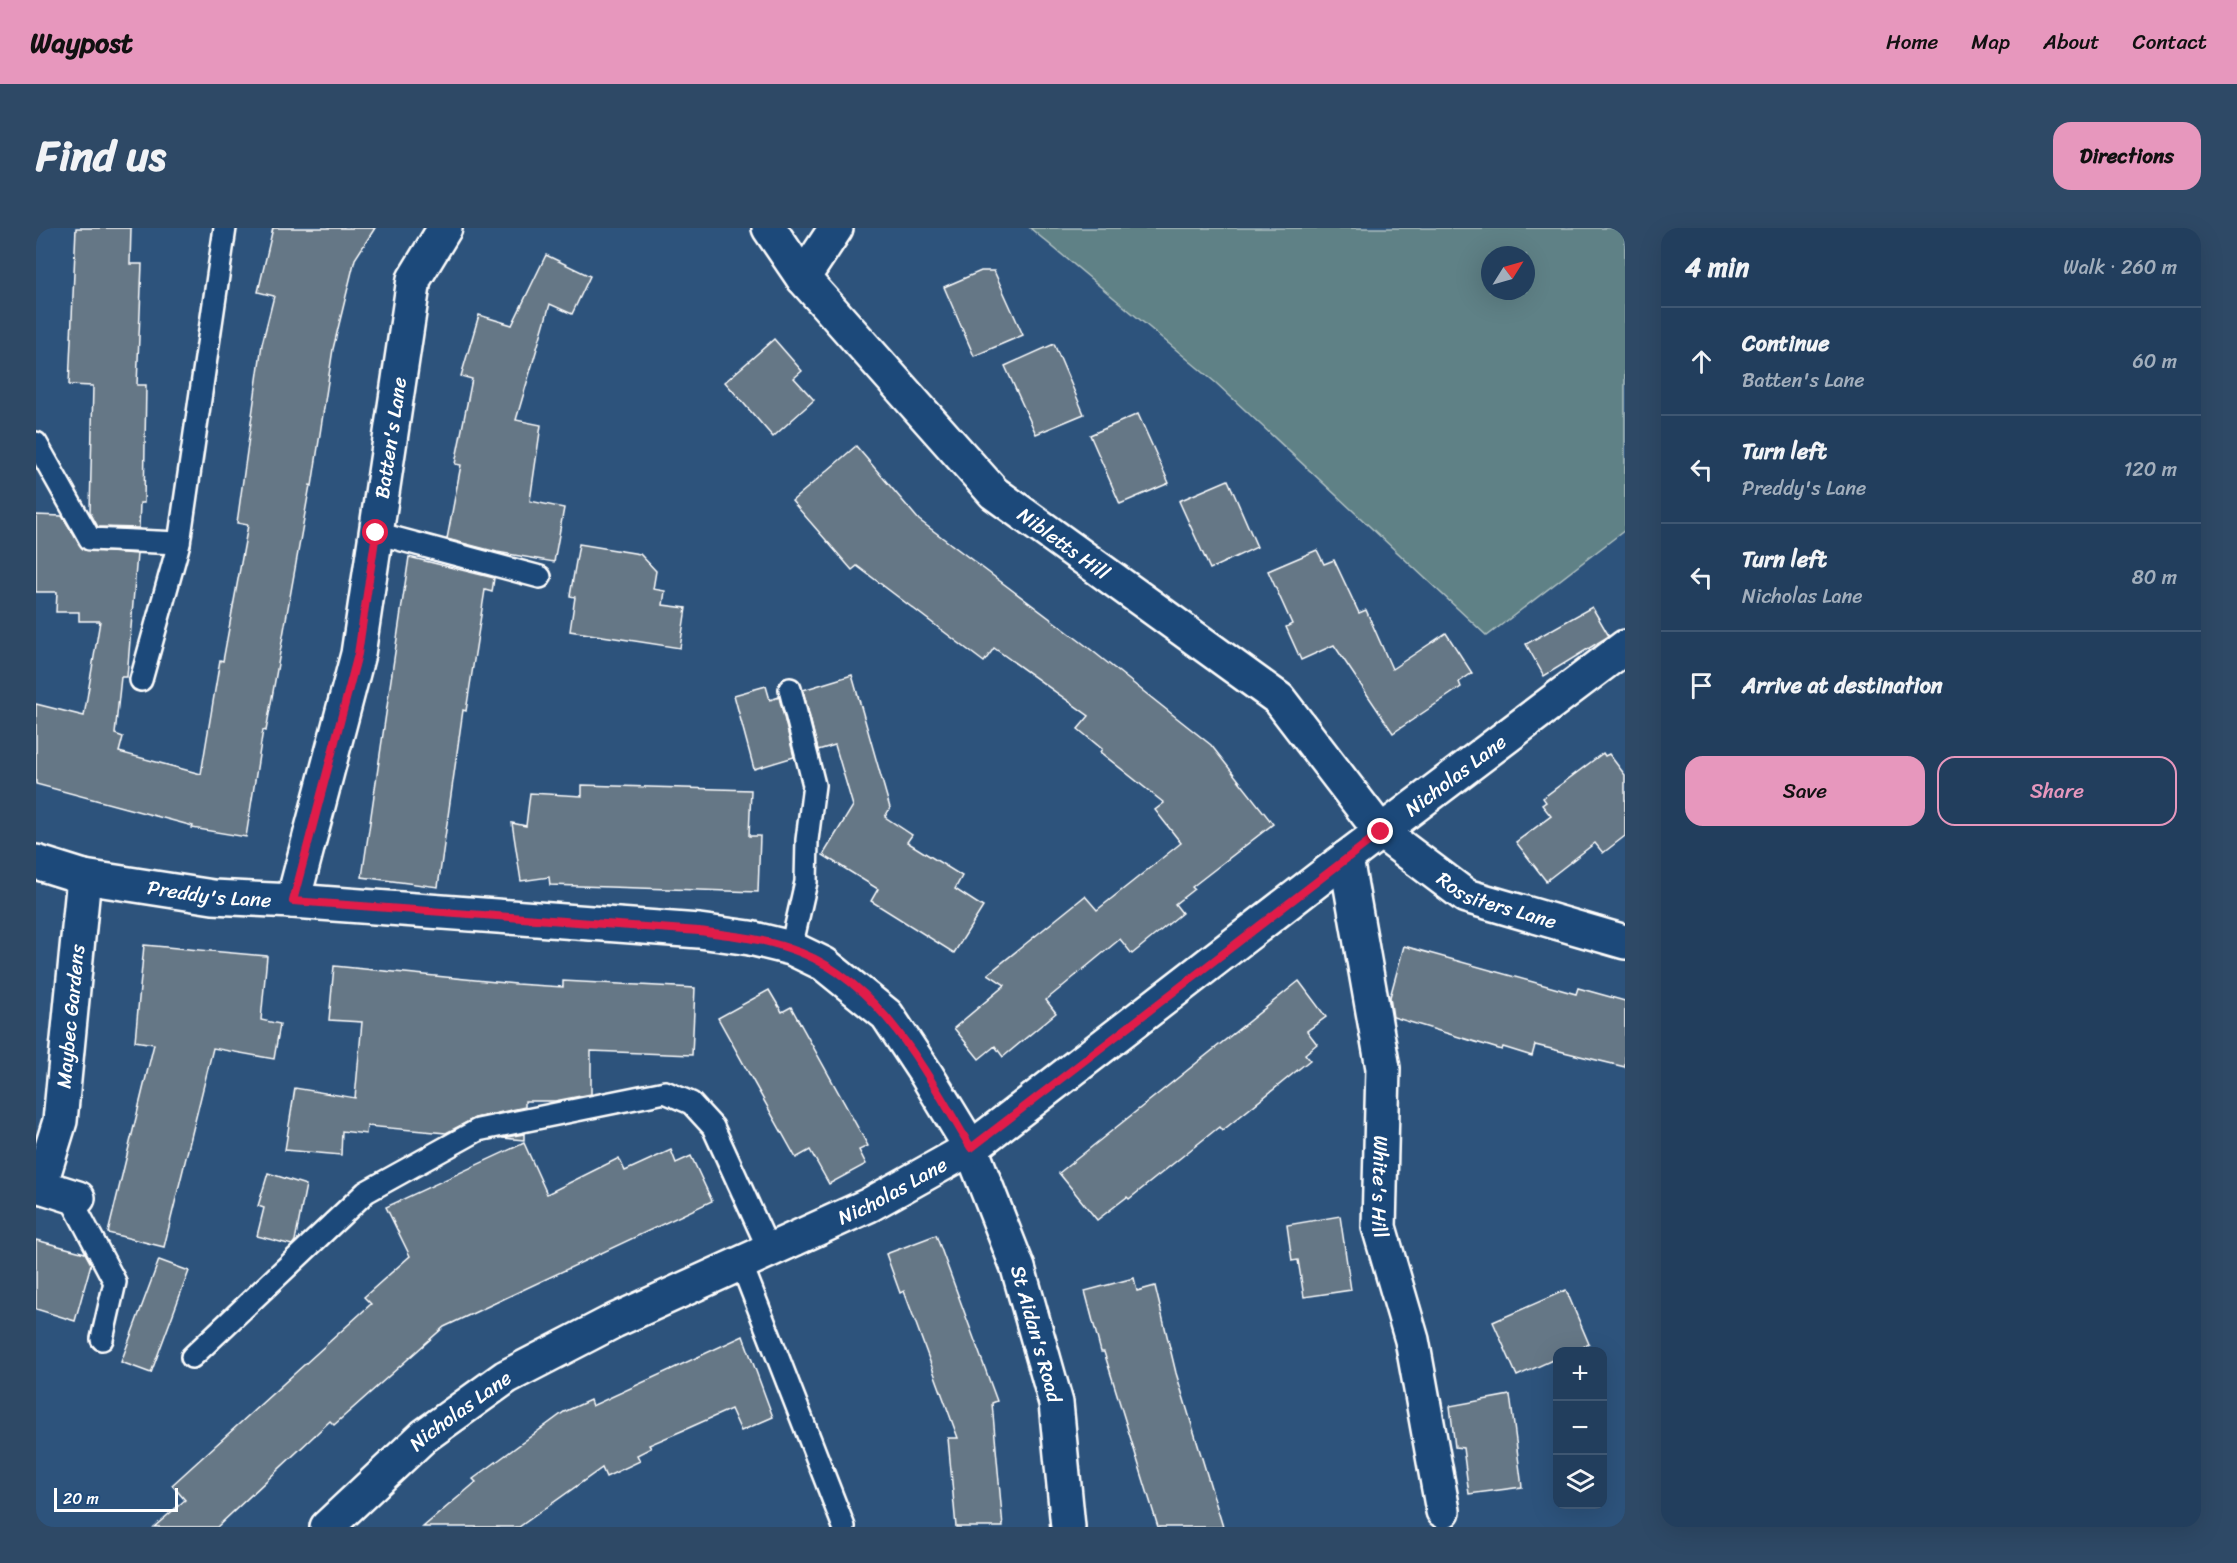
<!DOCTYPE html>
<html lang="en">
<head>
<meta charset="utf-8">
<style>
	:root { --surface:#223e5d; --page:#2e4966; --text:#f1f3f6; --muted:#a2aebc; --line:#3f5772; --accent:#e797bd }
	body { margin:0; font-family:Sriracha,sans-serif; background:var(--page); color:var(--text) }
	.controls { position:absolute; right:18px; bottom:18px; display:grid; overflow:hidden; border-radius:12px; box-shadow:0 6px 24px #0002 }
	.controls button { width:54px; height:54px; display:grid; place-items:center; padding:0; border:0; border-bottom:2px solid var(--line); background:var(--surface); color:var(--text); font:30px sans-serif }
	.compass { position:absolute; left:1445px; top:18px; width:54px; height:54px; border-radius:50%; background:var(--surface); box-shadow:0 6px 24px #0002; rotate:53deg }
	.scale { position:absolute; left:18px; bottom:15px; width:124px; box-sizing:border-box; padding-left:6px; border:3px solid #fff; border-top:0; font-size:16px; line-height:21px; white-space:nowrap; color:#fff; -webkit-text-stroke:4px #1f4a7a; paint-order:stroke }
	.stop { position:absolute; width:18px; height:18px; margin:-14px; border:4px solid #e11d48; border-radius:50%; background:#fff }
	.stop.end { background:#e11d48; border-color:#fff; box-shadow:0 2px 6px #0008 }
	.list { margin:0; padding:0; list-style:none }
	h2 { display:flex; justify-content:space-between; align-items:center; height:78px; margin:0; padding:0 24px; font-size:26px }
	h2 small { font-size:20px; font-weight:400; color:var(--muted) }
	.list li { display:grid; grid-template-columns:39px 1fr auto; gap:18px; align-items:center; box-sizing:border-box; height:108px; padding:0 24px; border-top:2px solid var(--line) }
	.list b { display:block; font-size:22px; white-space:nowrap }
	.list p { margin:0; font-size:20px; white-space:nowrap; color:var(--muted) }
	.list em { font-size:20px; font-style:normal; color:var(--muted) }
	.actions { display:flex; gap:12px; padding:18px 24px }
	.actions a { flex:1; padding:14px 0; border:2px solid var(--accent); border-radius:18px; text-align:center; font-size:21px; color:var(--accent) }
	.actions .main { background:var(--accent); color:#111 }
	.icon { flex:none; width:33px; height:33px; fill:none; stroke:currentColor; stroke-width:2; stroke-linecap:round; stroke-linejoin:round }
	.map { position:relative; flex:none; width:1589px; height:1299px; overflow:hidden; border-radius:18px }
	header { display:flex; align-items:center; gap:36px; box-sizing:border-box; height:84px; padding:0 30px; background:var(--accent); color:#111 }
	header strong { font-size:28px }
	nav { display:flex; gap:33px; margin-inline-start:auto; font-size:21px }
	.intro { display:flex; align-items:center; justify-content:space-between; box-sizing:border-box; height:144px; padding:0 36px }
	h1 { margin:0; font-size:42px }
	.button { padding:15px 27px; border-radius:18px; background:var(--accent); color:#111; font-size:21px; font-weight:700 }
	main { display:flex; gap:36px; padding:0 36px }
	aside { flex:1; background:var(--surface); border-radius:18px; box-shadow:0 6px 24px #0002 }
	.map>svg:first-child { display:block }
</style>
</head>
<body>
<header>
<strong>Waypost</strong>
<nav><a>Home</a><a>Map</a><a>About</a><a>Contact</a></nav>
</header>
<div class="intro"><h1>Find us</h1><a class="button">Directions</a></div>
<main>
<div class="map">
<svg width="1589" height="1299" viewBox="0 0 1589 1299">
	<rect width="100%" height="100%" fill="#2d537c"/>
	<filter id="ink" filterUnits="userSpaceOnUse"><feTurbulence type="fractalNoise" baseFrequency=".0167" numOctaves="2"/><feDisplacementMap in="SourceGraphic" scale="12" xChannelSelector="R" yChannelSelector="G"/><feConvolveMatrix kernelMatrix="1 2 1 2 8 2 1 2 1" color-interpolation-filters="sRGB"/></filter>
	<g filter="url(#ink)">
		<path fill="#5f8186" stroke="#afc0c2" stroke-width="1.5" fill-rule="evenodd" d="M994,0H1589V302L1451,408L1180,155ZM1454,27H1490V63H1454Z"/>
		<g fill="#657786" stroke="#fff" stroke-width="1.5">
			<path d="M40,0H95L94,36H106L101,157H110L108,275H104L103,300L62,299L54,284L57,158L33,157Z"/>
			<path d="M237,0H339L319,31L297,121L276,258L274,257L230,503L227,502L210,609L156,600L157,598L0,556V476L48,488L64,393H43V384H20L21,364H0V287L26,288L48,322L101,326L91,449H85L79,506L87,509L83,524L165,546L184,432L187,433L212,297L201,295L226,116L238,68L222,64Z"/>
			<path d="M510,27L554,48L536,86L514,76L480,192L505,197L494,273L528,280L518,334L461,324L411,311L425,237L419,236L436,151L425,148L443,87L476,97Z"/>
			<path d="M945,43H958L987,107L938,128L908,59Z"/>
			<path d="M738,111L766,143L758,150L778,172L737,209L689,154Z"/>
			<path d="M1018,116L1048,186L1000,206L969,138Z"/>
			<path d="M1102,186L1133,255L1084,276L1054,207Z"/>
			<path d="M820,218L883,292L1049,417L1175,517L1237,596L1156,659L1158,661L1139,676L1146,685L1096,726L1084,711L1010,772L1020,785L967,829L959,818L943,831L918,800L969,757L952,746L1049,668L1061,682L1145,615L1119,582L1128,575L1064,524L1066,521L1042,501L1053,488L958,420L948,434L821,338L816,342L756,273Z"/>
			<path d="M1192,252L1221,319L1174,341L1143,273Z"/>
			<path d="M543,316L604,326L620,343L617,361L629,363L627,377L650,380L644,420L534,403L539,369L534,368Z"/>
			<path d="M1281,322L1288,336L1298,332L1323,385L1330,382L1356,441L1410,405L1436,445L1423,454L1425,459L1357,505L1298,417L1265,432L1250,399L1256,396L1232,343Z"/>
			<path d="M373,329L458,350L456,364L449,362L430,483L427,482L402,659L326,649Z"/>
			<path d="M1556,379L1573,408L1508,448L1490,416Z"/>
			<path d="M816,447L854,580L849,589L876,607L871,614L926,648L919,661L947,679L918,725L835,673L842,661L787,627L817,578L799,517L782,522L767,462Z"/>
			<path d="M730,458L734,472L743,469L758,529L718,541L698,467Z"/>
			<path d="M1567,525L1569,528L1573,526L1589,547V608L1567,625L1559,615L1510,653L1480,614L1515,588L1506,577L1510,574L1507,570Z"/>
			<path d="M546,557L715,562L713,608H724L722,664L514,657L513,649L485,653L476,595L490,598L494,565L546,568Z"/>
			<path d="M108,717L231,728L225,792L244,796L238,831L177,820L128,1019L72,1005L118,816L99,813Z"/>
			<path d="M1368,718L1540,766L1542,760L1589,773V839L1499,817L1496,828L1467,819L1466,822L1357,789L1354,769Z"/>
			<path d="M298,738L480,756L527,759V753L659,760L656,827L555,823V866L519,873H489V879L439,890L410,905L331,898L330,906L306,903L305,927L249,922L259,860L319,870L326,794L293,792Z"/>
			<path d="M1263,753L1290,789L1271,803L1281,816L1269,826L1274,832L1186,903L1183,899L1093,971L1091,969L1061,992L1023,945Z"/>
			<path d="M733,762L746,784L755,779L832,918L823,922L830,936L793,956L774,922L760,930L682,790Z"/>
			<path d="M488,906V912L466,910Z"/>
			<path d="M488,915L511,966L583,930L589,943L635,922L640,935L655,928L676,973L408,1099L298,1197L294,1193L181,1299H118L149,1272L136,1257L335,1076L328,1069L374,1028L350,979Z"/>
			<path d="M232,945L270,957L259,1013L256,1017L221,1008L228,980L222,978Z"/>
			<path d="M1304,988L1315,1062L1268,1069L1262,1032L1256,1033L1251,997Z"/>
			<path d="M900,1007L961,1173L956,1175L967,1299H920L912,1210H922L868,1063L864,1065L850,1026Z"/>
			<path d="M0,1012L49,1025L55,1036L39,1093L0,1081Z"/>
			<path d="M123,1032L153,1043L115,1145L85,1134Z"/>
			<path d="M1098,1050L1101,1063L1119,1058L1140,1145L1187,1299H1122L1068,1124H1065L1049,1063Z"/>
			<path d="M1530,1062L1553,1116L1537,1124H1521V1130L1481,1148L1457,1094Z"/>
			<path d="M707,1108L737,1189L705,1203L695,1181L648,1202L613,1217L615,1220L601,1227L604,1233L570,1249L566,1240L483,1299H387L440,1254L437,1251L528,1184L554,1172L556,1178Z"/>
			<path d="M1474,1167L1486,1259L1433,1266L1427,1220L1419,1219L1414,1178Z"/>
		</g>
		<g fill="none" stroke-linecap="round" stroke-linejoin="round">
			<defs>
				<g id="service">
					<path d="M0,215L54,311L143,315"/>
					<path d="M340,305L504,349"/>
					<path d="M105,452L143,315L189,0"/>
					<path d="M754,461L778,557L771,612L770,654L755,720"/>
					<path d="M33,967L79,1054L66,1111"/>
					<path d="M705,1035L808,1299"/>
					<path d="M156,1129L330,964L442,902L629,864L655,875L677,899L733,1022"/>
				</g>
				<g id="minor">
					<path id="s1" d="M733,0L767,50L958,265L1243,471L1345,604L1430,668L1589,714"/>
					<path d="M767,50L800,0"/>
					<path id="s2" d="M1310,630L1347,840L1343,999L1376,1112L1407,1283"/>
					<path id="s3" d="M0,634L48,649L177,669L257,673L663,703L714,710L755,720L788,736L851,787L890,846L935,920L982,1040L1020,1175L1032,1299"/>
					<path id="s4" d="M257,673L322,426L378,51L409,0"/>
					<path id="s5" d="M42,970L4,958L24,893L48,649"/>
					<path id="s6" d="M291,1299L388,1208L470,1149L578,1093L833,977L935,920L1310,630L1589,419"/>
				</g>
			</defs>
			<use href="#service" stroke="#fff" stroke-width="26"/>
			<use href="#minor" stroke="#fff" stroke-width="38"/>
			<use href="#service" stroke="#1f4a7a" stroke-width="21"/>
			<use href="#minor" stroke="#1f4a7a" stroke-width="33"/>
		</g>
	</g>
	<g fill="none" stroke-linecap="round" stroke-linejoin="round" filter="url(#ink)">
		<path stroke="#e11d48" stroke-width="8" d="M340,305L322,426L257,673L663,703C693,707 723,710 752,720C843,748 890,845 935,920L1345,604"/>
	</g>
	<g text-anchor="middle" stroke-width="6" stroke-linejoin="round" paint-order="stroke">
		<g font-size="20" fill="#fff" stroke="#1f4a7a">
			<text dy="7" stroke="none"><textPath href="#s4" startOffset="474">Batten's Lane</textPath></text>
			<text dy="7" stroke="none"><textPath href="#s1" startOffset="434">Nibletts Hill</textPath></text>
			<text dy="7" stroke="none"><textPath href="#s6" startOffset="1364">Nicholas Lane</textPath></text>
			<text dy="7" stroke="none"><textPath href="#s3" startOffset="177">Preddy's Lane</textPath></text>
			<text dy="7" stroke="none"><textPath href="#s1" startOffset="1004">Rossiters Lane</textPath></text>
			<text dy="7" stroke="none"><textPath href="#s5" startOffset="213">Maybec Gardens</textPath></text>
			<text dy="7" stroke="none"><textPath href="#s2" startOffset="332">White's Hill</textPath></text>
			<text dy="7" stroke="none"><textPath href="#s6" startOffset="663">Nicholas Lane</textPath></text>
			<text dy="7" stroke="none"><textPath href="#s3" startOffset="1234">St Aidan's Road</textPath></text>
			<text dy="7" stroke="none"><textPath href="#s6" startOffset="177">Nicholas Lane</textPath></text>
		</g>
	</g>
</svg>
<div class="controls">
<button>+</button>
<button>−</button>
<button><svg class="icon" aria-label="layers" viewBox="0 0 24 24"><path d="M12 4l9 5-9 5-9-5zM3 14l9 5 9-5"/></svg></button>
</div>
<svg class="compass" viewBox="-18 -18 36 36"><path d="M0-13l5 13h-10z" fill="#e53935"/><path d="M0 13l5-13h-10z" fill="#a2aebc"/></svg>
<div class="scale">20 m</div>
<div class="stop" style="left:340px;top:305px"></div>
<div class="stop end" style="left:1345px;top:604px"></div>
</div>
<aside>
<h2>4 min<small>Walk · 260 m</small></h2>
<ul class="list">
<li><svg class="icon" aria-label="ahead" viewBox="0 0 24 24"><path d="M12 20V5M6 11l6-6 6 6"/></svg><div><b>Continue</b><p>Batten's Lane</p></div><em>60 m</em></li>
<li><svg class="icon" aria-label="left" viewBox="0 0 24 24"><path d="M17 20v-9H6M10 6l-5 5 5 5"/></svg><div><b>Turn left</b><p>Preddy's Lane</p></div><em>120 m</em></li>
<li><svg class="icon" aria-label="left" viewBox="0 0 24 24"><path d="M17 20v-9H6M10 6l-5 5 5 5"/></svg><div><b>Turn left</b><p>Nicholas Lane</p></div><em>80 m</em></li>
<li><svg class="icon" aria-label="arrive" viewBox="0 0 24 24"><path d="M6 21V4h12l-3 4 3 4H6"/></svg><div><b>Arrive at destination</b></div></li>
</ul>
<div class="actions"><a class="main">Save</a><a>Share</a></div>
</aside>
</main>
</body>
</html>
